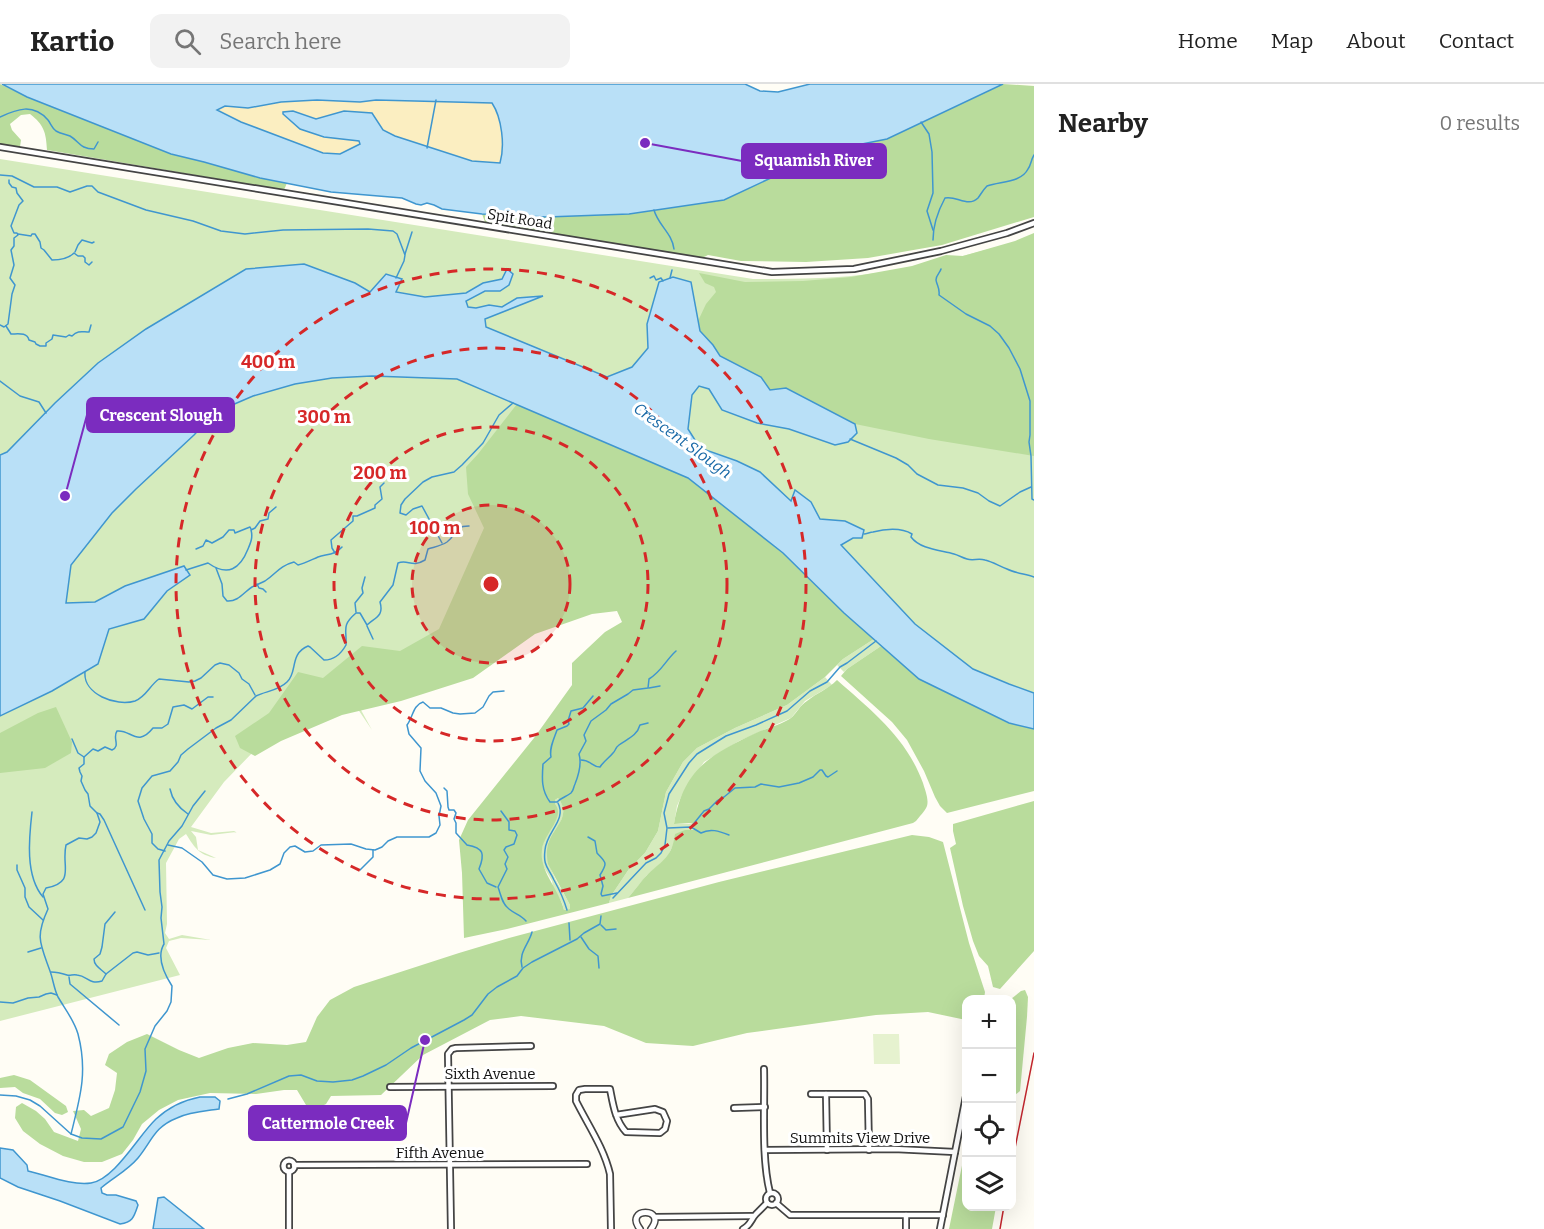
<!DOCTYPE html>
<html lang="en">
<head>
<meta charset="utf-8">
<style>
	:root { --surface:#fff; --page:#f2f2f2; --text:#222; --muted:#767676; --line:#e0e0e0 }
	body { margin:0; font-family:Bitter,serif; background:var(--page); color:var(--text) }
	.controls { position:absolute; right:18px; bottom:18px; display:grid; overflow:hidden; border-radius:12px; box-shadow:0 6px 24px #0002 }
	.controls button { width:54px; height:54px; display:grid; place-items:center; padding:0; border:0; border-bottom:2px solid var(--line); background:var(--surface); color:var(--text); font:30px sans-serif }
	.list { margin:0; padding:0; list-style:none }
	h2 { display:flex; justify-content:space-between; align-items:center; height:78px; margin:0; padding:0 24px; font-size:26px }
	h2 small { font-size:20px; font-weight:400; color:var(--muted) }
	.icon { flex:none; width:33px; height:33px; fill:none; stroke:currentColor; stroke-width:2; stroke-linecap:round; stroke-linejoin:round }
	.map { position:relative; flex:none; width:1034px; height:1145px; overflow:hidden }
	header { display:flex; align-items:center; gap:36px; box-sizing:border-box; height:84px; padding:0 30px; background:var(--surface); border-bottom:2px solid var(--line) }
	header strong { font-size:28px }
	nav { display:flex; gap:33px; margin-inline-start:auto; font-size:21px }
	.search { width:420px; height:54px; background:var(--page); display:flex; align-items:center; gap:15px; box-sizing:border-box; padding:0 21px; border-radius:12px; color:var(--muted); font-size:22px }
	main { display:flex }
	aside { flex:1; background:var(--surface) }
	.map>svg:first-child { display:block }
</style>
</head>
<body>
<header>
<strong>Kartio</strong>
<div class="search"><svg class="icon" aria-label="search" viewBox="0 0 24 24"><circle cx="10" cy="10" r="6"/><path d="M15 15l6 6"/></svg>Search here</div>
<nav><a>Home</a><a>Map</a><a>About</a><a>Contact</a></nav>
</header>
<main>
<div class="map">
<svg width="1034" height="1145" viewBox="0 0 1034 1145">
	<rect width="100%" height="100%" fill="#fffdf5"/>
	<g fill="#d5ebbd">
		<path d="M0,75L753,195C794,195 836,195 877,189C930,182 982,167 1034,153V652L905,593L876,551L799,472L456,560L356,617L372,646L351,615L255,666L224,698L191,743L211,749L234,747L246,753L236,748L211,751L191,747L196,753L198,766L216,774C199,771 195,764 186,750L179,755L166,779L167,840L165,849L169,855L182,851L211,856L181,854L169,857L166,864L180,891L0,937Z"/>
		<path d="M874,555L881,562L847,585L844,588L837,581L843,575Z"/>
		<path d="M825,593L832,601L805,617L791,634L739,657L704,678L682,711L677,722L674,740H689L692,739L694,741V746L674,759L667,774L647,791L628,814L609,819L611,812L629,785L645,769L658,747L666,708L683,678L697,664L735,644L787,621Z"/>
		<path d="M558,714C574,733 551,745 548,761C544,782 561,803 570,821L571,825L564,826L562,819L553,803L552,797L542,780L541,768L545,752L552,743L555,716Z"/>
	</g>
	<g fill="#b9dc9c" fill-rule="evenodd">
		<path d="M0,0L27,13L171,70L204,78L260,94L287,99L284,106L47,66C46,48 44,41 30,30L21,31L10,40L12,46L21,56L20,63L0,60Z"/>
		<path d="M1003,0L1034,2V133L942,161L868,174L806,178L741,177L708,171L702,174L485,138L482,130L547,133L629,130L724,116L807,77L857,61L887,55Z"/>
		<path d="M1034,149V372L929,355L855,340L786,304L770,306L761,293L720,272L713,261L700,247L698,237L706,220L716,208L714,203L705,199L699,189L745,198L803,197L851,193L912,182L946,171L963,172L1015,157Z"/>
		<path d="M517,320L688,394L783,469L844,529L874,555L843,575L825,593L787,621L735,644L697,664L683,678L666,708L658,747L645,769L629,785L611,812L609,819L507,845L464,854L462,789L459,756L468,736L534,654L572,601V579L605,548L622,538L617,527L592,530L535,550L473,594L401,617L342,631L281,657L255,672L240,664L235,652L269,629L298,588L323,594L362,562L400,567L439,545L484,444L468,410L466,383L478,370ZM558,714C573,733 552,744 548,760C546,767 547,774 548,780L570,821V825L564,826C559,805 539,787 542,766C544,749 566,733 555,720V716Z"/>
		<path d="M881,562L919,595L1008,639L1034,645V707L947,729L940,722L935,713L924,687L907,656L892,638L841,592L847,585Z"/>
		<path d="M837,596C872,627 906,653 923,699C925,706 929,715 927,722C925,727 919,733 916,737L913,739L628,814C635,806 641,797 648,790C663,776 672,773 675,750L685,746H694V742L692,739L674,740C683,686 709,671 756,649C767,644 781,641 791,634C797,629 800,621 807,617C817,609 828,605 837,596Z"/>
		<path d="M56,623L72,658L71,669L45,684L0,689V649L38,629Z"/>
		<path d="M1034,717V867L1000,905L993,903L988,882L979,872L973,857L963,822L950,764L956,760L953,747V740Z"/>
		<path d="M912,751L929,753L943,758L969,859L985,908L984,915L966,916V936L928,928L876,931L747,949L693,962L646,959L604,942L521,932L490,936L423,971L381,1011L331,1012L326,1020L318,1024L306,1021L297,1006H284L256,1010L210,1009L178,1016L159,1026L142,1040L133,1056L122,1070L102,1078H84L63,1072L40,1060L23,1047L15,1034L16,1023L22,1019L36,1027L45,1035L54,1048L78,1057L81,1045L73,1027L84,1026L91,1032L109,1024L115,1006L117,989L105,981L109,970L127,958L147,950L179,966L199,974L228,964L253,959L287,961L306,958L317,933L330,916L354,903L459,869L509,854L719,798Z"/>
		<path d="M1025,906L1028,913L1027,933L1020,1007L1015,1011L1012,1012L1011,915L1021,907Z"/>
		<path d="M14,991L30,996L66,1022L68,1028L62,1031L55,1029L40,1015L23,1009L15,1003L0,1004V994Z"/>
		<path d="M966,1062V1122L996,1123L992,1145H949Z"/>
	</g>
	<path fill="#fbeec1" d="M317,16L360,18L376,16L492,19C502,35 505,61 500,80L472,77L395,52L344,27L316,35L293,27L324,53L359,56L360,60L340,70L323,69L241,38L216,25L225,22L248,24L281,18Z"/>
	<path fill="#e6f2cf" d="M873,950H899L900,980H874Z"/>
	<g fill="#b9e0f7" stroke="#3f96cf" stroke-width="1.5" fill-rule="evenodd">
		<path d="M2,0H745L760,7L778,8L810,0H1003L887,55L857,61L807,77L724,116L629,130L547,133L482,130L442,125L434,121L427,119L421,121L416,120L402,114L331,108L260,94L204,78L171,70L27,13ZM317,16L360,18L376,16L492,19C502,34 505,62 500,79L472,77L395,52L383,46L372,29L344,27L316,35L293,27L283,28V30L300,45L324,53L359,57L360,60L340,70L323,69L241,38L217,26L225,22L248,24L281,18Z"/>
		<path d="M304,180L355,199L370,208L386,190L402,195L396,208L425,213L466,209L483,199L502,195L507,185L513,190L509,201L500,207H485L466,217L468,223L476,224L489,221L502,223L517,214L543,212L485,235L486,243L607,293L632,283L648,264L647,240L659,198L673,193L691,198L700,247L713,261L720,272L761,293L770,306L786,304L855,340L857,349L848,358L835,361L789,345L757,339L722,326L709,305L699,302L692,311L688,345L700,364L737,377L760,388L791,417L795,406L811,418L820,435L845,437L864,446L862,454H853L841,461L915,540L973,585L1009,600L1034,609V645L1009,639L919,595L844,529L783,469L688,394L457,295L372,292L332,294L295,300L253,312L216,328L194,351L136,405L112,429L71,481L66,519L95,518L125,502L184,482L190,491L167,507L144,535L109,545L98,580L52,607L0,632V371L7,368L55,319L98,279L146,245L246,185Z"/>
		<path d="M200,1013H215L220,1017L219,1025C205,1027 189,1028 177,1034C154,1043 152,1057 138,1074C127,1087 114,1093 101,1104L102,1109L107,1111H116L136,1117L138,1121C134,1133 133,1138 120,1140L60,1117L18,1103L0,1094V1064L13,1066L27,1081L28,1087C46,1091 72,1102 91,1099C115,1095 138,1052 156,1035C168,1024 184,1016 200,1013Z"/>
		<path d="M164,1113L204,1145H153L158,1114Z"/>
	</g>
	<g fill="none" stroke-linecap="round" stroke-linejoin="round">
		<g stroke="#3f96cf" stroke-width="1.5">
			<path d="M0,33C17,25 33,19 48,36C51,40 52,44 56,47C61,50 65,50 70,52C80,58 80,65 94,65L98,58"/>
			<path d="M921,38L929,50L932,68L933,109L927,127L933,146"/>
			<path d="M427,64L436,16"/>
			<path d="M0,91L12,92L34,103H57L70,108L87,102H92L98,108L146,126L193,137L221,147L245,150L283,146L368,145L393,147L397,150L405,171L404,177L396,194"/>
			<path d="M654,126C658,141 672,149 674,165"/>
			<path d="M18,150L31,152L32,150H35L40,158L41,164L44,166L52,176C61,176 68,175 74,169L78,172H83L85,174V178L89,181L92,178"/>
			<path d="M933,156C933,142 938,127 945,114C956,111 968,124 978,114C981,110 983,106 987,102C1000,97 1021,99 1028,85C1031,81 1031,76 1034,71"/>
			<path d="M75,168L78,161L82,156L92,159L94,158"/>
			<path d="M405,170L412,148"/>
			<path d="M941,185C940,189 936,191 936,196C937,202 940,204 939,211L966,230L990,242L999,250L1009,264L1020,285L1030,317V351L1029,358L1031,372L1032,415L1034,416"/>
			<path d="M650,194L654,192L656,196L661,194L663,197"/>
			<path d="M670,194L672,186"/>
			<path d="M0,241L4,243L8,240L12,210L15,201L10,194L14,181L11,166L14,162V154L18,151L17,149H14L11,142L19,121L23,117L17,109L16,104L12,103L9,99V96"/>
			<path d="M6,242L11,250C18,250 27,248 29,256L35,258L36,260L40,262H46V259L52,255L53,251L66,253L69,251L72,252C78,246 82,248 89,248L91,241"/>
			<path d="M0,297L20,312L39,318L46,329"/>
			<path d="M850,355L896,374L908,381L917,390L938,401L963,404L978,409L989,417L1000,422L1020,408L1031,403"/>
			<path d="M864,450C867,450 870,448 873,448C884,445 901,443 912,450L911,453C920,465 939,466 954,470C958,471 963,474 967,475C973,477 978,474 985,476C993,478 999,482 1007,485C1015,489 1025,490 1034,493"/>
			<path d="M442,459L422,422L413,425L406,431L400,429L401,421L405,415L423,398L432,393L454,388L462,381L483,359L499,331L513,319"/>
			<path d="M196,465L203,462L206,456L212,459L223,453L229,446H234L235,449L250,443L251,445"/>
			<path d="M335,469L332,464L331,456L353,437V432H357L375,424V421L382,415L380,403L384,399"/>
			<path d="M216,484L222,500L223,512L227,517C238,518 244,508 252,503C256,501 261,499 265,497C277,489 279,482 294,478L298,481C305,479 311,476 318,473C327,470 335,471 342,463"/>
			<path d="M186,486L208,479C228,493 240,485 248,465C251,458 253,453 251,446L255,444L260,437L268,435L269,429L276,423"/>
			<path d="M257,500L259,504L263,505L266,508"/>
			<path d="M356,528L355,519L363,509L362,504L365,493"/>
			<path d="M367,542L373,555"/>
			<path d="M85,588C83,610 116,623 135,617C146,613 150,601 159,595L189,598L195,597L201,594L215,581L220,579L229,581L239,589L242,595L249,600L255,611"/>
			<path d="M649,604L660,602"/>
			<path d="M593,612L583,624L571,627L568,637L569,640L567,642L557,646C554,655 549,664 551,673L543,680C542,694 541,706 550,718H557C562,713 566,713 571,709C574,706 573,704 575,700C579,690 582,680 579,670L586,657L584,651L591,637L606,626L611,620L628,610L633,606L648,604L649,595C662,587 665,577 676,567"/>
			<path d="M72,655L78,669L84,673"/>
			<path d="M581,676C591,676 592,683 600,683C603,678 609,674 613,669C616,666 615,664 619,661C627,655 637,652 640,641L648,639"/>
			<path d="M444,704L447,707L448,723L449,726H454L456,729L454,735L456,739V749L467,761C484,764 485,770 479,785L487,799L496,803"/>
			<path d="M170,705C172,715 179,724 188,730"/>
			<path d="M558,719C567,736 546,748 545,766C543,782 548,783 554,796C559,805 564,816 567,826"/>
			<path d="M501,727L509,738V746L515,747L517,751L514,760L506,763L504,766L508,773L505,780L507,785L498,803C501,811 502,820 509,825C515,830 521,831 526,837"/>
			<path d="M32,728C29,754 25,792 43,813"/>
			<path d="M97,729L100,730L104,736L145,826"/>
			<path d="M691,743L704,727L709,725L717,717L724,713L735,704L755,703L761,700L779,703L799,699L813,693L820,686H822L826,692L828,693L837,687"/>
			<path d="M668,744L691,743L701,749C710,744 719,747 729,751"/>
			<path d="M588,753L595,757L597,769C606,779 608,778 600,791L603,802L601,810L602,812L617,809"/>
			<path d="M168,761L182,764L202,778L213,791L227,795L245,794L270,786L280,780L284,769L290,763L295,762L305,768L313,767L321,761L351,760L366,765L375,766L382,763L388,757L397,753H429L436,749L440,741L439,732L441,722L436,709L425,697L420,687L421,664L409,650L407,641C413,633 413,621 423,618L430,624H441L453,629L460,630L475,629L483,623L489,612L493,608L504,607"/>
			<path d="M165,767L158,765L152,759V750L144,735L138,717L142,704L152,692L170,687L178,678L181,671L188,665L216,644L231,636L256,612C266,607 278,607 287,598C298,588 289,570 308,562L310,563L324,576C334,576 341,570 346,561C347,545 341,542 356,529H360L367,541C376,533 384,532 380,518L393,501L398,479C408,475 412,484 425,476L428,465C434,463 441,462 447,458C457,451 453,442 469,442"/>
			<path d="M17,781V786L25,804V813L29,823L43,836"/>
			<path d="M360,786L373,773V766"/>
			<path d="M613,814L646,779L656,774L661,769L665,761L667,744L664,729L669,710L689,679L697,670L726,652L756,641L787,627L810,607L827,598L840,583L847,579L876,557"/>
			<path d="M569,839L570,856"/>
			<path d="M601,841L606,846L616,845"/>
			<path d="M581,853L589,865L598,872L599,884"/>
			<path d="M28,868L41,864"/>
			<path d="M522,883C518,869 529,860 532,848"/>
			<path d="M51,888C57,888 61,889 67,891C70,892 73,890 77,891C88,892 89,901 102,897L106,890L133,869L137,868L148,871L159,869"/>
			<path d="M106,890C101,885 94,882 94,875L100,870L102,863L105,840L115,828"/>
			<path d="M69,893L70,900L119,941"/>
			<path d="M0,918L13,919L28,914L39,913L46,910L51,909L57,911"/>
			<path d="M0,1011L16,1012L30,1016L40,1022L71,1050L82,1054L101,1055L123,1043L140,1008L146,987L145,965L155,942L167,927L171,918L172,902C165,891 156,873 164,860L161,834L162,823L160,808L159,776L169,757L182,742L193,722L205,707"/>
			<path d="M228,1015L247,1010L289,992L301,991L317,997L333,998L352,996L363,992L386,981L411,964L464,936L472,931L488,910L497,903L517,892L523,884L532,878L577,855L584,849L600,840L601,832"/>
			<path d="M71,1050C80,1014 88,988 78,950C74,936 65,925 58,913C54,905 53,895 50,887C40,859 35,853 48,825L43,810L46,804C76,798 61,783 66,761L79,754L87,755L92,753L96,749L100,738L97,729L90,722L88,710L85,706L81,697L82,692L80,688L79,684L84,680V673L93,665L98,667L105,663L112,666C121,662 112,654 117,647C131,645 137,664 153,644H162L168,640L173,623L184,621L192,625L208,613H213"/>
		</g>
		<defs>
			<g id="minor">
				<path d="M0,63L772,188L854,185L941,167L1007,149L1034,139"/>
				<path d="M992,915V916"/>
				<path d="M764,985C765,1022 761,1073 770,1109"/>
				<path d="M390,1003L553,1002"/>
				<path d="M811,1010H865L868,1015L869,1066"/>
				<path d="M826,1010L827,1066"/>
				<path d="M734,1024L765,1023"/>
				<path d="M765,1066L894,1065L955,1068"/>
				<circle cx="289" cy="1082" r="5.5"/>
				<path d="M294,1081L587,1080"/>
				<path d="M289,1088V1145"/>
				<circle cx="772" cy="1115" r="6"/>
				<path d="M776,1119L790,1131H943"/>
				<path d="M906,1131V1145"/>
				<path d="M655,1133L753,1132"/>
				<path d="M451,1145L448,970L452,965L456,964L531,962"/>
				<path d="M611,1145L610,1090C604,1064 588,1041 576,1017V1011L579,1006L585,1005H610C613,1020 615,1036 626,1048L660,1049L665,1045L667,1037L663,1028L655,1025L616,1031"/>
				<path d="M743,1145C751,1141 751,1135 756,1130C760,1126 764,1122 767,1119"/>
				<path d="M940,1145L966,1012"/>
			</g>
			<path id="tertiary" d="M640,1145C623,1123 668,1123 651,1145"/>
		</defs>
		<use href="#minor" stroke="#444" stroke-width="8"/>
		<use href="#tertiary" stroke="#444" stroke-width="8"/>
		<use href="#minor" stroke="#fff" stroke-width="4.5"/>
		<use href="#tertiary" stroke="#fff" stroke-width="5"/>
		<g stroke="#c4262e" stroke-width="1.5">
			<path d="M1011,1084L1034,969"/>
			<path d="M1000,1145L1004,1122"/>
		</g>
	</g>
	<circle cx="491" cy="500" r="79" fill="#d62828" fill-opacity=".12"/>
	<g fill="none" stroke="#d62828" stroke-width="3" stroke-dasharray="10 8">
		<circle cx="491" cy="500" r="79"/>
		<circle cx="491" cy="500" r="157"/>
		<circle cx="491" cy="500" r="236"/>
		<circle cx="491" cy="500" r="315"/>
	</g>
	<g text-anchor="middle" stroke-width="6" stroke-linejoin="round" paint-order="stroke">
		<g font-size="15" fill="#111" stroke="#fff">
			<text transform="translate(520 135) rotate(9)" y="5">Spit Road</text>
			<text x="490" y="995">Sixth Avenue</text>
			<text x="860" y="1059">Summits View Drive</text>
			<text x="440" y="1074">Fifth Avenue</text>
		</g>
		<g font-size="16" font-style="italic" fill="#1768a6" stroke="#fff">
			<text transform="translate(683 356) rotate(36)" y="6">Crescent Slough</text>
		</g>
	</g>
	<circle cx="491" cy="500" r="9" fill="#d62828" stroke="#fff" stroke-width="3"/>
	<g font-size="18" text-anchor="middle" font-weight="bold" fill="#d62828" stroke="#fff" stroke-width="6" stroke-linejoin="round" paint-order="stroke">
		<text x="268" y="284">400 m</text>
		<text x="324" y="339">300 m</text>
		<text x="380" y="395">200 m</text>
		<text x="435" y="450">100 m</text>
	</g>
	<path fill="none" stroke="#7b2cbf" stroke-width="2" d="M645 59L742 77M65 412L87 331M425 956L406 1039"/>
	<g fill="#7b2cbf" stroke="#fff" stroke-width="2">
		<circle cx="645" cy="59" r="6"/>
		<circle cx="65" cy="412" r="6"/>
		<circle cx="425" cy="956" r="6"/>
	</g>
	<g fill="#7b2cbf" stroke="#7b2cbf" stroke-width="2">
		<rect x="742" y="60" width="144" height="34" rx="6"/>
		<rect x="87" y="314" width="147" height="34" rx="6"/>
		<rect x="249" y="1022" width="157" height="34" rx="6"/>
	</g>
	<g font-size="16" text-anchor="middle" font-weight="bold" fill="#fff">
		<text x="814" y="82">Squamish River</text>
		<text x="161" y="337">Crescent Slough</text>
		<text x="328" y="1045">Cattermole Creek</text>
	</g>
</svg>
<div class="controls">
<button>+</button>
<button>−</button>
<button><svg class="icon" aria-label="locate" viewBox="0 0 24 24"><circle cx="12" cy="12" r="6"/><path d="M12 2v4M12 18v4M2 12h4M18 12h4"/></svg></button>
<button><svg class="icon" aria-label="layers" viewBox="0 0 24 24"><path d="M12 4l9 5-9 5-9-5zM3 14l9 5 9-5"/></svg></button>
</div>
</div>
<aside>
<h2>Nearby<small>0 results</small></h2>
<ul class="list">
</ul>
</aside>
</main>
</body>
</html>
